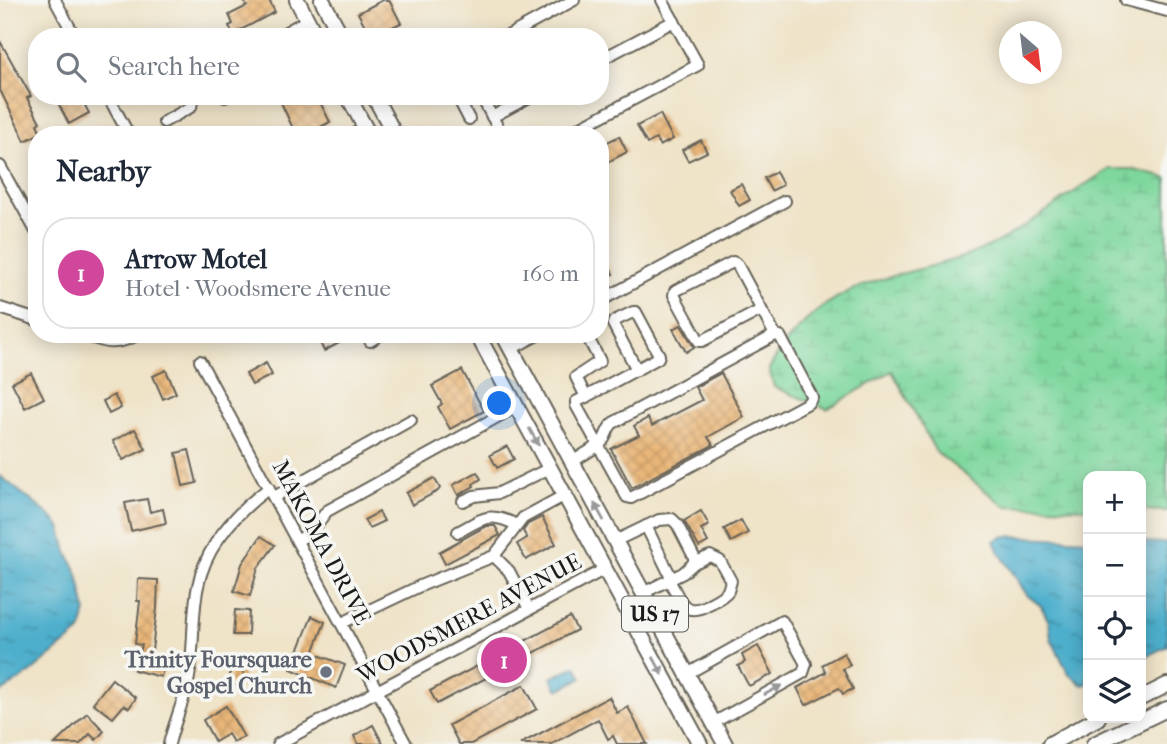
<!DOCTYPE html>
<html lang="en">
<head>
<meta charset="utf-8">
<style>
	:root { --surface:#fff; --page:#f2f2f3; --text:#1f2937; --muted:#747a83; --line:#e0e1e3; --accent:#d93025 }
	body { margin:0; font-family:"IM FELL French Canon",serif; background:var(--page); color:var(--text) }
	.controls { position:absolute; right:21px; bottom:21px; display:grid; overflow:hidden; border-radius:14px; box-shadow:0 4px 18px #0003 }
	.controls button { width:63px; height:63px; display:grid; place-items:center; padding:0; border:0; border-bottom:2px solid var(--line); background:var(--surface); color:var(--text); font:35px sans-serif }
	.compass { position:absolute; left:999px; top:21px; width:63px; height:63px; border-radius:50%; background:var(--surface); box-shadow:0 4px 18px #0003; rotate:152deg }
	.you { position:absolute; left:500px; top:404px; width:24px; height:24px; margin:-18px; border:5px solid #fff; border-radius:50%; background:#1a73e8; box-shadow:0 0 0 10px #1a73e833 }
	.badge { display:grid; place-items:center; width:46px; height:46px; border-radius:50%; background:var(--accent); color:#fff; font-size:23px; font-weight:700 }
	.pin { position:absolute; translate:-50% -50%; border:4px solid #fff; box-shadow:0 2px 7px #0006 }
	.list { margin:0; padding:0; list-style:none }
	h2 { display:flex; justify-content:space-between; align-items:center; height:91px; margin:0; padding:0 28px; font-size:30px }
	h2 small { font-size:23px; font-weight:400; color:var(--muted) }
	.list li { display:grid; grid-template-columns:46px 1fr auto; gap:21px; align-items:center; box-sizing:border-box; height:112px; margin:0 14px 14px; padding:0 14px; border:2px solid var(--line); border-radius:28px }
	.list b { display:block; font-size:26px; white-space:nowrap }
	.list p { margin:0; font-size:23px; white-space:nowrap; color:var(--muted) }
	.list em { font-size:23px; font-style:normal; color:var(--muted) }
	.icon { flex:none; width:38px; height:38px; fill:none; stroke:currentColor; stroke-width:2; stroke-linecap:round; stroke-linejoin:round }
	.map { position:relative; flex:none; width:1167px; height:744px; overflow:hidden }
	.search { position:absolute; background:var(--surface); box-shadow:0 4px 18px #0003; left:28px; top:28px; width:581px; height:77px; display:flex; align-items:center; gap:18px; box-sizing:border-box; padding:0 24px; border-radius:28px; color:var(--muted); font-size:26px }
	.panel { position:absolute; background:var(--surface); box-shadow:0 4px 18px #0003; left:28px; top:126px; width:581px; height:217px; border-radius:28px }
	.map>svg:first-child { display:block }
</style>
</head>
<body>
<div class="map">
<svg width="1167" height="744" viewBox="0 0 1167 744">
	<defs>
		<pattern id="wetland-marsh" width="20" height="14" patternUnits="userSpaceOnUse" patternTransform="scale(1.75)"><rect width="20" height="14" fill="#7ed79d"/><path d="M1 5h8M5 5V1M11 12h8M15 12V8" fill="none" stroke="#6cb887"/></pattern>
		<pattern id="water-ripples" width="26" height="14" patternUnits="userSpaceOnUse" patternTransform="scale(1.75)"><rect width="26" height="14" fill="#4dafcc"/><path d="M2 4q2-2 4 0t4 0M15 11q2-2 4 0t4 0" fill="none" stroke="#3f8ea5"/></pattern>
		<pattern id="building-cross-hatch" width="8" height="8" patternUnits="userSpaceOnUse" patternTransform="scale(1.75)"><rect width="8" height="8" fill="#e9b678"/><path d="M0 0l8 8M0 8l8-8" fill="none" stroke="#c79c67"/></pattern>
	</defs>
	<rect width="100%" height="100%" fill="#f6f6f2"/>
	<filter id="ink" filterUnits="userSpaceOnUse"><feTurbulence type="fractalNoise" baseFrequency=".0143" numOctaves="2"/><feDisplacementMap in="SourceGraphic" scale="14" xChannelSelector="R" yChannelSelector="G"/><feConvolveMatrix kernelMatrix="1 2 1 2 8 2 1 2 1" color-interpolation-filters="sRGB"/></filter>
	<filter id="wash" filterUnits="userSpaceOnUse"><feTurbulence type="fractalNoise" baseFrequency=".00686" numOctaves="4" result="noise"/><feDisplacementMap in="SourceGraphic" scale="28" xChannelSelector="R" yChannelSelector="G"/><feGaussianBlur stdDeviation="1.57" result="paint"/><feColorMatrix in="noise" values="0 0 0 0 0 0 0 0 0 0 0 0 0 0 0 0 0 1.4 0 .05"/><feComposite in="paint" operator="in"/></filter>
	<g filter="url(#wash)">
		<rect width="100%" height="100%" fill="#efe3c8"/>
		<path fill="url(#wetland-marsh)" stroke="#4d7a5c" stroke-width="2" d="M1110,169H1130L1167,178V511L1141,510V476H1088V508L1005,506L936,452L892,371L827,409L774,387L769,369C786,336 818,305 852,290C890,273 935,268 974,253C1023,233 1065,195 1110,169Z"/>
		<g fill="url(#water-ripples)" stroke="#346674" stroke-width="2">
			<path d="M0,476L53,518L61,529L67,552L78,574L86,611L81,631L30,673L0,693Z"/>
			<path d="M1005,536L1088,540V684L1082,685L1069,674L1051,639L1049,622L1041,606L1027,595L998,550L994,541Z"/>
			<path d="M1141,542L1167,543V646L1141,659Z"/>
			<path d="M576,666L582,678L558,690L551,678Z"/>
		</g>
		<g id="blocks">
			<g fill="url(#building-cross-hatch)">
				<path d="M243,0H269L275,12L233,34L229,26L233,24L229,15L247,6Z"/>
				<path d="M383,0H389L401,23L371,37L358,13Z"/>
				<path d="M0,41L31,96L27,98L40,122L37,124L41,133L25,141L0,90Z"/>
				<path d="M67,96H80L89,113L69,124L57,101Z"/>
				<path d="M278,96H317L330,122L306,135H296Z"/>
				<path d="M660,114L673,139L660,146L656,139L647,144L637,126Z"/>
				<path d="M619,136L627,152L608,162L600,146Z"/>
				<path d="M701,140L707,152L688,161L682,150Z"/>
				<path d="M776,172L783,185L771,191L764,178Z"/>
				<path d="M741,184L750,200L739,206L730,190Z"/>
				<path d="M606,261L613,274L600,281V264Z"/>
				<path d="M681,325L694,347L686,352L673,329Z"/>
				<path d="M316,334H356L324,351Z"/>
				<path d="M266,363L272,375L252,385L246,374Z"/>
				<path d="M166,370L176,393L163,399L153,376Z"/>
				<path d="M462,370L484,411L450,429L438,407L442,404L432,386Z"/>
				<path d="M31,373L44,398L25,408L12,383Z"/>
				<path d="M721,373L744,417L708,437L713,445L632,488L611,449L639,435L634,426L648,418L652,426L702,400L695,387Z"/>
				<path d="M114,395L121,408L109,414L103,401Z"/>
				<path d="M135,429L146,449L123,460L113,441Z"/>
				<path d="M507,446L514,459L497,468L490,455Z"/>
				<path d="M189,450L197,483L183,486L176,453Z"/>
				<path d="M477,472L481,479L473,484L474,486L458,495L453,485Z"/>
				<path d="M434,478L440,488L438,491L412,505L406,493Z"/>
				<path d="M147,499L150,512L163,509L166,523L131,531L125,503Z"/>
				<path d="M701,511L709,525L701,529L708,542L699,547L684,521Z"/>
				<path d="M379,512L384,521L369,528L364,520Z"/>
				<path d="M542,517L556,544L526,560L517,544L527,538L523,531L528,524Z"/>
				<path d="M741,520L748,533L731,542L724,529Z"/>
				<path d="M486,526H495L500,535L445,564L439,552Z"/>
				<path d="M261,536L275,545L258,568L250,596L234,591L242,564Z"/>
				<path d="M138,579L158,580L157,608L151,659L165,663L161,677L134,670L142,645L135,644L140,601H137Z"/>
				<path d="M235,610L249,611L248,635H233Z"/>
				<path d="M312,616L325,622L313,653L345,665L336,688L291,669Z"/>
				<path d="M570,617L577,630L437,704L430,691Z"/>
				<path d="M758,646L773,674L749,686L738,666L745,662L742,655Z"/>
				<path d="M844,653L850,665L843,669L853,689L843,694L839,688L806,705L797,688L826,672L822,665Z"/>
				<path d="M231,666L244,668L242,686L229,684Z"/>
				<path d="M112,679L136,698L129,708L124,705L113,718L93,703Z"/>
				<path d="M524,685L537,709L471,744H459L449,725Z"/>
				<path d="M609,697L617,713L628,707L647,744H617L613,736L608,739L598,719L552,744H520Z"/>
				<path d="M226,706L244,737L233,742L228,734L215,742L203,720Z"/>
				<path d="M87,713L104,731L96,740L90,734L80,744H55Z"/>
				<path d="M373,725L383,744H358L354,736Z"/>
			</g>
		</g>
	</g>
	<g filter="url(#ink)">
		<use href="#blocks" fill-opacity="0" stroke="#666258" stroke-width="2"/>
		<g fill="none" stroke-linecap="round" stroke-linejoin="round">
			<defs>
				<g id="minor">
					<path d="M55,0L75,37"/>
					<path d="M1126,0L1167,11"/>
					<path d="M277,37L307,20"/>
					<path d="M506,37L574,0"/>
					<path d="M600,60L674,21"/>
					<path d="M108,96L129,135"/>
					<path d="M457,96L469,119"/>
					<path d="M481,96L502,135"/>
					<path d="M225,97L226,96"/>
					<path d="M492,117L531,96"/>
					<path d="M164,122L191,107L193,96"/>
					<path d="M352,135L365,128"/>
					<path d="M566,135L698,65L662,0"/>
					<path d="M0,166L37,233"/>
					<path d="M600,301L785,201"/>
					<path d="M0,308L37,320"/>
					<path d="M761,310L702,341H699L674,295L675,291L733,262L737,264L775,335"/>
					<path d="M81,334C107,343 114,347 139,334"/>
					<path d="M370,341L381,334"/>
					<path d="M511,349L539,334"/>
					<path d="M200,361L406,744"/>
					<path d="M586,397L576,377L600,361L586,334"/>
					<path d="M572,462L599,445C607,439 606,429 613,423L775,335L780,336L812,397L808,403L631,498L627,497L576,405V402L658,358L659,355L636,312H633L614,321L613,324L637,370"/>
					<path d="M274,497L411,420"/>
					<path d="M463,501L474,496L499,493L550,468"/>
					<path d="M646,526L672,579"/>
					<path d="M458,532C484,518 489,511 517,525"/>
					<path d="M297,541L311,532L327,511L517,406"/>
					<path d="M615,541L659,520L672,519L677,524L694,557V563L683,573L643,593"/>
					<path d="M494,556L523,518L565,495"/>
					<path d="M669,580C681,600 683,619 709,604C716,600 723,597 728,591L731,581L720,561L710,556L694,563"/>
					<path d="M342,623L420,586L494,556L509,571L529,609"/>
					<path d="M687,674L782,621L806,664L803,673L713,723"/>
					<path d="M169,744C174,723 183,703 188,682C195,651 191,617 198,586C206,545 237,512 269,488"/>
					<path d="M278,744L605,569"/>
				</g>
				<g id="major">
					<path d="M297,0L316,37"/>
					<path d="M322,0L342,37"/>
					<path d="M348,96L369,135"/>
					<path d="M374,96L395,135"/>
					<path d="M477,334L700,744"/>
					<path d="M503,334L725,744"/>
					<path d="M1141,698L1167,685"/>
					<path d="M1050,744L1098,718"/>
					<path d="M1094,744L1167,709"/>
				</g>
			</defs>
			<use href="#minor" stroke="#666258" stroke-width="14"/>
			<use href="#major" stroke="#666258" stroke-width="18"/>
			<use href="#minor" stroke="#fff" stroke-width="10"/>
			<use href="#major" stroke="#fff" stroke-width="14"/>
		</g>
		<defs><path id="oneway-solid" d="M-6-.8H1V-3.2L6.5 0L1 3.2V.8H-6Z" transform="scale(1.75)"/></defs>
		<g fill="#999">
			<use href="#oneway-solid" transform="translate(534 437) rotate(61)"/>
			<use href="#oneway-solid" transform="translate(599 512) rotate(-119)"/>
			<use href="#oneway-solid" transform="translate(658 666) rotate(62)"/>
			<use href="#oneway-solid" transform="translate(773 690) rotate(-29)"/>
		</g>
	</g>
	<circle fill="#6b7280" stroke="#f6f6f2" stroke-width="2.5" cx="326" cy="672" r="7"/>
	<g text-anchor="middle" stroke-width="7" stroke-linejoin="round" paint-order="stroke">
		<rect fill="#f6f6f2" stroke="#5d5d5c" stroke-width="2" x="622" y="596.5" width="66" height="35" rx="5"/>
		<g font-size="21" font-weight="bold" fill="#1c1c1c">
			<text x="655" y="621">US 17</text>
		</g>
		<g font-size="23" fill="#1c1c1c" stroke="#f6f6f2">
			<text transform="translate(322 542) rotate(62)" y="8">MAKOMA DRIVE</text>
			<text transform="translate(469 618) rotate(-28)" y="8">WOODSMERE AVENUE</text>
		</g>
		<g font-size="23" font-weight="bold" fill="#5b616d" stroke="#f6f6f2" text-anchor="end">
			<text x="312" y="667">Trinity Foursquare<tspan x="312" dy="26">Gospel Church</tspan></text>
		</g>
	</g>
</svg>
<div class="controls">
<button>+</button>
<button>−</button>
<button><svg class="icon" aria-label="locate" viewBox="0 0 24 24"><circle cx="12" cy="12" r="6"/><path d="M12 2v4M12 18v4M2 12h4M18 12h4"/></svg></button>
<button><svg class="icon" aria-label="layers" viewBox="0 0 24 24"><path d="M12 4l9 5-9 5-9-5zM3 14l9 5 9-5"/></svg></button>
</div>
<svg class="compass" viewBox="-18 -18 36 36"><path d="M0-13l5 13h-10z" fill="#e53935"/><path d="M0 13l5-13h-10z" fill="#747a83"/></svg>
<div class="you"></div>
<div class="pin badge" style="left:504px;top:660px;background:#d1479c">1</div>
<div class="search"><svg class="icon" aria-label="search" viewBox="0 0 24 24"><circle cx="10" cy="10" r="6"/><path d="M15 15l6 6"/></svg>Search here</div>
<section class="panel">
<h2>Nearby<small></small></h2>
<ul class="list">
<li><span class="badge" style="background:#d1479c">1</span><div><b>Arrow Motel</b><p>Hotel · Woodsmere Avenue</p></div><em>160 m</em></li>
</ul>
</section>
</div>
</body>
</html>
